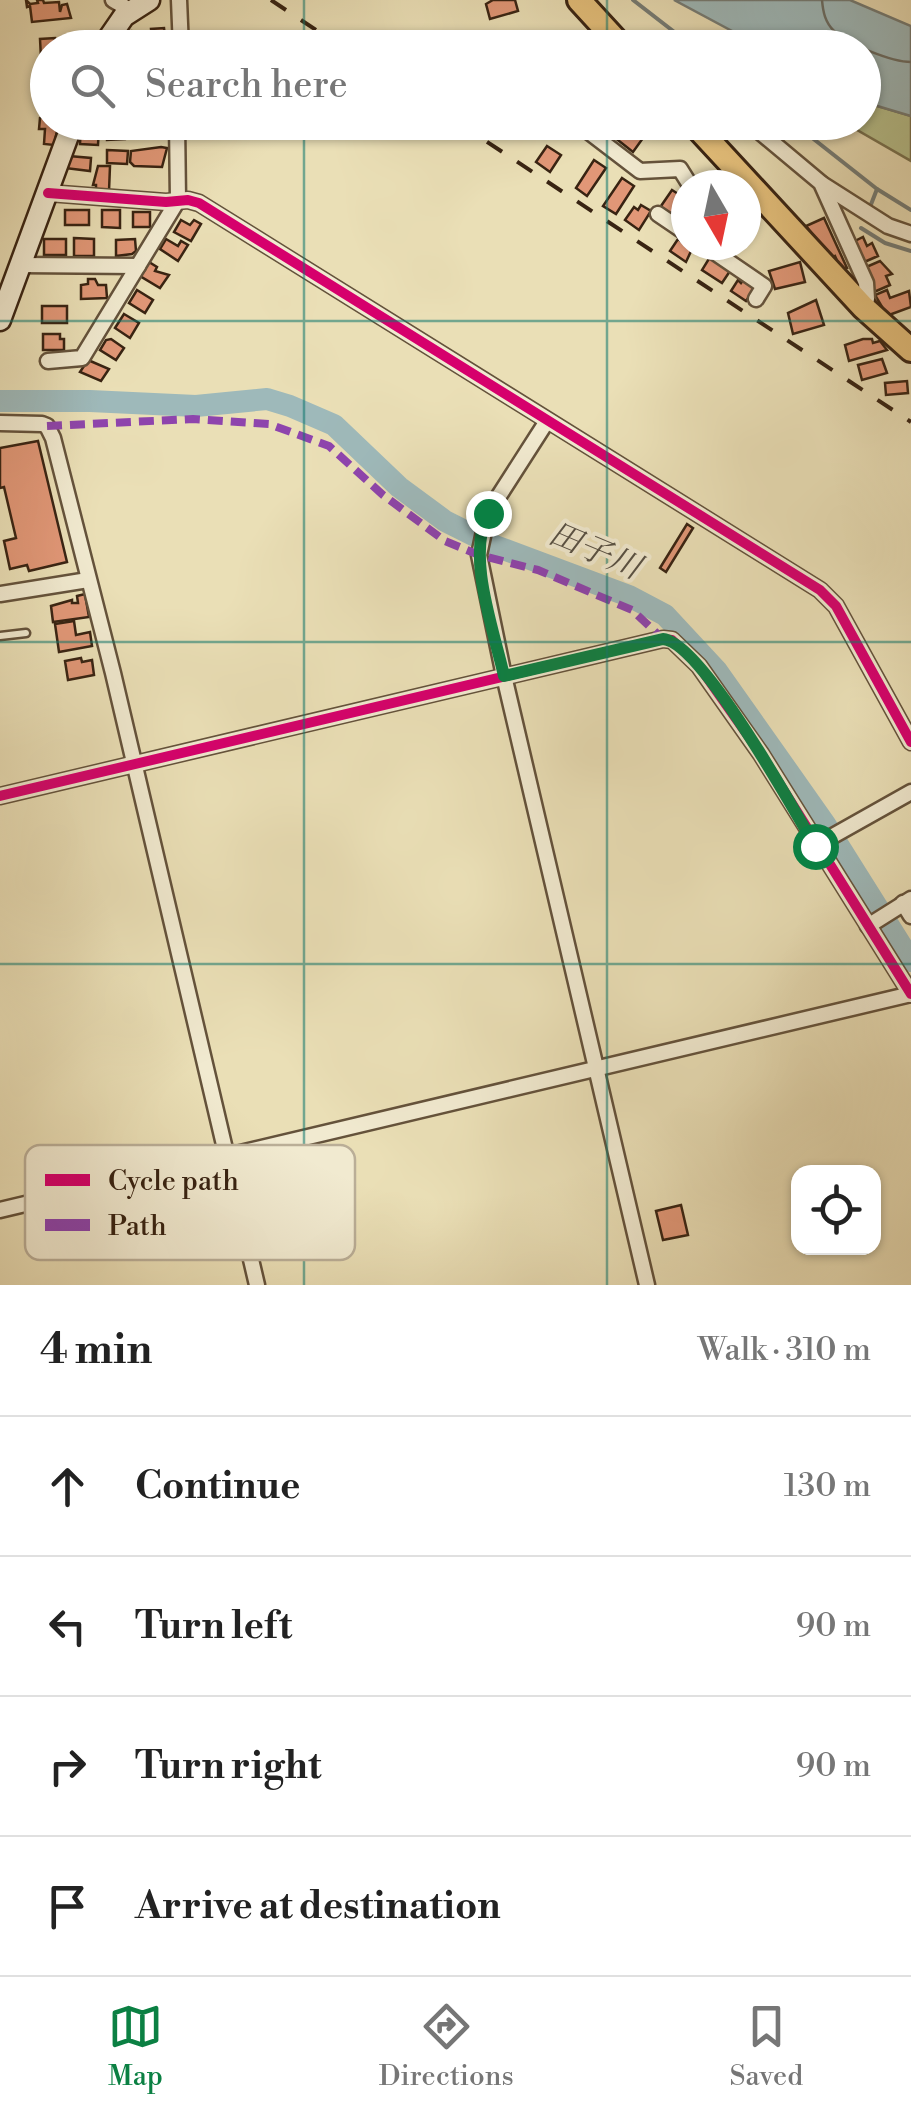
<!DOCTYPE html>
<html lang="en">
<head>
<meta charset="utf-8">
<style>
	:root { --surface:#fff; --page:#f6f6f6; --text:#222; --muted:#767676; --line:#e0e0e0; --accent:#0b8043 }
	body { margin:0; font-family:"Libre Bodoni","Noto Serif JP",serif; background:var(--page); color:var(--text) }
	.controls { position:absolute; right:30px; bottom:30px; display:grid; overflow:hidden; border-radius:20px; box-shadow:0 2px 8px #0004 }
	.controls button { width:90px; height:90px; display:grid; place-items:center; padding:0; border:0; border-bottom:2px solid var(--line); background:var(--surface); color:var(--text); font:50px sans-serif }
	.compass { position:absolute; left:671px; top:170px; width:90px; height:90px; border-radius:50%; background:var(--surface); box-shadow:0 2px 8px #0004; rotate:171deg }
	.stop { position:absolute; width:30px; height:30px; margin:-22px; border:8px solid #0b8043; border-radius:50%; background:#fff }
	.stop.end { background:#0b8043; border-color:#fff; box-shadow:0 2px 10px #0008 }
	.list { margin:0; padding:0; list-style:none }
	h2 { display:flex; justify-content:space-between; align-items:center; height:130px; margin:0; padding:0 40px; font-size:42px }
	h2 small { font-size:32px; font-weight:400; color:var(--muted) }
	.list li { display:grid; grid-template-columns:65px 1fr auto; gap:30px; align-items:center; box-sizing:border-box; height:140px; padding:0 40px; border-top:2px solid var(--line) }
	.list b { display:block; font-size:38px; white-space:nowrap }
	.list em { font-size:32px; font-style:normal; color:var(--muted) }
	.icon { flex:none; width:55px; height:55px; fill:none; stroke:currentColor; stroke-width:2; stroke-linecap:round; stroke-linejoin:round }
	.map { position:relative; flex:none; width:911px; height:1285px; overflow:hidden }
	.search { position:absolute; background:var(--surface); box-shadow:0 2px 8px #0004; left:30px; right:30px; top:30px; height:110px; display:flex; align-items:center; gap:25px; box-sizing:border-box; padding:0 35px; border-radius:55px; color:var(--muted); font-size:38px }
	.sheet { height:690px; background:var(--surface) }
	nav { display:flex; justify-content:space-around; align-items:center; box-sizing:border-box; height:140px; border-top:2px solid var(--line); background:var(--surface); font-size:28px; color:var(--muted) }
	nav a { display:grid; justify-items:center; gap:5px }
	nav .on { color:var(--accent) }
	.map>svg:first-child { display:block }
</style>
</head>
<body>
<div class="map">
<svg width="911" height="1285" viewBox="0 0 911 1285">
	<rect width="100%" height="100%" fill="#eadfb6"/>
	<filter id="stains"><feTurbulence type="fractalNoise" baseFrequency=".002" numOctaves="4"/><feColorMatrix values="0 0 0 0 .2 0 0 0 0 .09 0 0 0 0 .02 0 0 0 .5 -.17"/></filter>
	<radialGradient id="worn" r=".72"><stop offset=".6" stop-color="#630" stop-opacity="0"/><stop offset="1" stop-color="#630" stop-opacity=".3"/></radialGradient>
	<path fill="#b7c18d" stroke="#787250" stroke-width="2.5" d="M864,102L911,116V161L845,123L864,122Z"/>
	<path fill="#9eb9ba" stroke="#757d77" stroke-width="2.5" d="M674,0H850L911,26V116L864,102V48L762,47Z"/>
	<g fill="none" stroke-linecap="round" stroke-linejoin="round">
		<path stroke="#6b6e66" stroke-width="2.5" d="M822,0C823,12 825,22 834,31C847,44 892,62 911,62"/>
		<g stroke="#757d77" stroke-width="4">
			<path d="M633,0L695,48"/>
			<path d="M792,122L877,189L911,210"/>
			<path d="M870,207L877,189"/>
			<path d="M861,228L885,243L911,251"/>
		</g>
		<path stroke="#9eb9ba" stroke-width="22" d="M0,401H90L196,406L267,399L290,406L334,425L399,487L445,521L495,546L629,596L665,615L717,671L825,824L911,961"/>
	</g>
	<g fill="#e19777" stroke="#382312" stroke-width="2.5">
		<path d="M26,0L30,4L38,3L37,0H43L44,3L59,2L60,12L62,5L67,4L71,18L32,22L30,6L27,7Z"/>
		<path d="M493,0H515L518,11L490,19L486,4Z"/>
		<path d="M164,28L166,46L119,48L120,32L131,31V36L144,35V40L152,39L151,29Z"/>
		<path d="M55,38V43H67V48H48V58H41L40,39Z"/>
		<path d="M47,117L48,122H59L54,145L44,144L45,129H39L40,118Z"/>
		<path d="M106,122H127L125,139L107,140Z"/>
		<path d="M129,122H163V131H157V137H136V134H129Z"/>
		<path d="M618,122H629L627,125L643,138L633,152L609,133Z"/>
		<path d="M81,125L99,126L98,145L80,144Z"/>
		<path d="M547,146L561,155L550,172L536,162Z"/>
		<path d="M161,147L167,148L162,167L134,166L130,162L131,151Z"/>
		<path d="M107,150L128,151L127,164L107,163Z"/>
		<path d="M69,156L91,158L90,171L65,168Z"/>
		<path d="M594,160L606,168L587,196L576,188Z"/>
		<path d="M98,166H110L109,191L96,190V185H93Z"/>
		<path d="M622,178L634,186L616,214L603,206Z"/>
		<path d="M672,190L683,197L670,216L659,209Z"/>
		<path d="M641,205L651,211L639,230L625,220L634,207L638,210Z"/>
		<rect x="65" y="210" width="24" height="15"/>
		<path d="M102,210H120V228L102,227Z"/>
		<rect x="133" y="212" width="17" height="15"/>
		<path d="M824,218L847,268L841,270L835,256L831,258L806,226Z"/>
		<path d="M181,220L190,225L194,220L201,224L191,241L174,232Z"/>
		<path d="M863,237L867,246L872,243L878,256L862,263L853,242Z"/>
		<path d="M74,238L94,239V256H74Z"/>
		<rect x="44" y="239" width="22" height="16"/>
		<path d="M135,239L136,251L132,254L116,256V240Z"/>
		<path d="M166,239L178,246L181,241L188,245L178,261L160,249Z"/>
		<path d="M678,239L692,249L686,262L670,251Z"/>
		<path d="M710,257L730,271L722,283L702,270Z"/>
		<path d="M880,261L892,274L886,276L890,285L874,292L864,268Z"/>
		<path d="M149,262L157,267L155,271L169,275L160,288L140,276Z"/>
		<path d="M800,262L805,282L775,289L769,271Z"/>
		<path d="M88,279H95L98,285H106L107,298L81,299V285L88,284Z"/>
		<path d="M744,279L756,287L746,301L731,291L738,280L741,283Z"/>
		<path d="M137,290L153,300L145,313L129,303Z"/>
		<path d="M887,290L890,298L909,291L911,307L889,315L885,312L875,295Z"/>
		<path d="M816,300L824,325L793,334L788,313Z"/>
		<rect x="42" y="306" width="25" height="17"/>
		<path d="M124,314L139,323L130,338L115,328Z"/>
		<path d="M43,334H60V339H64V350H43Z"/>
		<path d="M111,339L124,348L116,360L100,350L106,340Z"/>
		<path d="M863,339H872L873,343L880,341L887,350L849,361L845,345Z"/>
		<path d="M882,359L887,373L862,380L858,365Z"/>
		<path d="M88,360L109,369L101,381L80,372Z"/>
		<path d="M907,381L908,393L886,395L885,383Z"/>
		<path d="M38,441L67,562L29,571L27,565L10,569L4,541L16,538L4,487L0,488V448Z"/>
		<path d="M687,524L693,528L666,572L660,568Z"/>
		<path d="M85,594L89,617L53,622L51,606L72,600V603H78L77,596Z"/>
		<path d="M74,621L76,635L90,632L92,646L59,652L55,624Z"/>
		<path d="M81,658L82,662L92,660L94,675L68,680L65,661Z"/>
		<path d="M681,1205L688,1235L663,1240L656,1211Z"/>
	</g>
	<g fill="none" stroke-linecap="round" stroke-linejoin="round">
		<defs>
			<path id="lane" d="M0,636L26,633"/>
			<g id="street">
				<path d="M113,0L130,10"/>
				<path d="M179,0L181,48"/>
				<path d="M627,48L632,45L645,48"/>
				<path d="M576,122L640,171L680,169L690,185"/>
				<path d="M748,122L821,183L866,283L867,299L863,307"/>
				<path d="M822,184L888,226L911,234"/>
				<path d="M48,193L166,202L188,200L199,203L820,590L836,606L911,742"/>
				<path d="M658,214L686,233"/>
				<path d="M704,245L764,286L756,299"/>
				<path d="M21,265L138,266"/>
				<path d="M48,361L82,358L178,200L177,122"/>
				<path d="M547,421L488,513L479,555L504,676L647,1285"/>
				<path d="M0,423L42,424L47,426L53,438L113,673L257,1285"/>
				<path d="M0,594L88,580"/>
				<path d="M0,796L663,639L672,640L699,666L761,754L911,994"/>
				<path d="M815,846L911,792"/>
				<path d="M903,903L911,916"/>
				<path d="M868,926L911,899"/>
				<path d="M0,1210L911,994"/>
			</g>
			<g id="secondary">
				<path d="M102,48L124,16L149,0"/>
				<path d="M0,320L73,122"/>
			</g>
			<g id="primary">
				<path d="M579,0L623,48"/>
				<path d="M692,122L863,307L911,350"/>
			</g>
		</defs>
		<use href="#lane" stroke="#64523b" stroke-width="11"/>
		<use href="#street" stroke="#64523b" stroke-width="19"/>
		<use href="#secondary" stroke="#382312" stroke-width="25"/>
		<use href="#primary" stroke="#382312" stroke-width="28"/>
		<use href="#lane" stroke="#f1ead0" stroke-width="6"/>
		<use href="#street" stroke="#f1ead0" stroke-width="14"/>
		<use href="#secondary" stroke="#f1ead0" stroke-width="20"/>
		<use href="#primary" stroke="#e5c07b" stroke-width="22"/>
		<g stroke="#382312" stroke-width="4" stroke-dasharray="18 18" stroke-linecap="butt">
			<path d="M271,0L343,48"/>
			<path d="M457,122L911,422"/>
		</g>
		<path stroke="#8e44ad" stroke-width="8" stroke-dasharray="15 8" stroke-linecap="butt" d="M47,426L193,419L269,424L329,446L383,495L445,541L479,555L538,570L632,610L663,639"/>
		<defs>
			<g id="cycleway">
				<path d="M48,193L166,202L188,200L199,203L820,590L836,606L911,742"/>
				<path d="M0,796L663,639L672,640L699,666L761,754L911,994"/>
			</g>
		</defs>
		<use href="#cycleway" stroke="#f1ead0" stroke-width="16"/>
		<use href="#cycleway" stroke="#d6006c" stroke-width="10"/>
	</g>
	<g fill="none" stroke-linecap="round" stroke-linejoin="round">
		<path stroke="#0b8043" stroke-width="12" d="M488,513C466,557 494,630 504,676L663,639C701,642 793,808 815,846"/>
	</g>
	<path fill="none" stroke="#0f766e" stroke-width="2.5" stroke-opacity="0.55" d="M304,0V48M607,0V48M304,122V1285M607,122V1285M0,321H911M0,642H911M0,964H911"/>
	<g text-anchor="middle" stroke-width="8" stroke-linejoin="round" paint-order="stroke">
		<g font-size="32" font-style="italic" fill="#575044" stroke="#f1ead0">
			<text transform="translate(595 550) rotate(23)" y="11">田子川</text>
		</g>
	</g>
	<rect x="25" y="1145" width="330" height="115" rx="15" fill="#f1ead0" stroke="#baae97" stroke-width="2.5"/>
	<rect x="45" y="1174" width="45" height="12" fill="#d6006c"/>
	<rect x="45" y="1219" width="45" height="12" fill="#8e44ad"/>
	<g font-size="28" fill="#382312">
		<text x="108" y="1190">Cycle path</text>
		<text x="108" y="1235">Path</text>
	</g>
	<rect width="100%" height="100%" filter="url(#stains)"/>
	<rect width="100%" height="100%" fill="url(#worn)"/>
</svg>
<div class="controls">
<button><svg class="icon" aria-label="locate" viewBox="0 0 24 24"><circle cx="12" cy="12" r="6"/><path d="M12 2v4M12 18v4M2 12h4M18 12h4"/></svg></button>
</div>
<svg class="compass" viewBox="-18 -18 36 36"><path d="M0-13l5 13h-10z" fill="#e53935"/><path d="M0 13l5-13h-10z" fill="#767676"/></svg>
<div class="stop" style="left:815px;top:846px"></div>
<div class="stop end" style="left:488px;top:513px"></div>
<div class="search"><svg class="icon" aria-label="search" viewBox="0 0 24 24"><circle cx="10" cy="10" r="6"/><path d="M15 15l6 6"/></svg>Search here</div>
</div>
<section class="sheet">
<h2>4 min<small>Walk · 310 m</small></h2>
<ul class="list">
<li><svg class="icon" aria-label="ahead" viewBox="0 0 24 24"><path d="M12 20V5M6 11l6-6 6 6"/></svg><div><b>Continue</b></div><em>130 m</em></li>
<li><svg class="icon" aria-label="left" viewBox="0 0 24 24"><path d="M17 20v-9H6M10 6l-5 5 5 5"/></svg><div><b>Turn left</b></div><em>90 m</em></li>
<li><svg class="icon" aria-label="right" viewBox="0 0 24 24"><path d="M7 20v-9h11M14 6l5 5-5 5"/></svg><div><b>Turn right</b></div><em>90 m</em></li>
<li><svg class="icon" aria-label="arrive" viewBox="0 0 24 24"><path d="M6 21V4h12l-3 4 3 4H6"/></svg><div><b>Arrive at destination</b></div></li>
</ul>
</section>
<nav>
<a class="on"><svg class="icon" aria-label="map" viewBox="0 0 24 24"><path d="M3 6l6-2 6 2 6-2v14l-6 2-6-2-6 2zM9 4v14M15 6v14"/></svg>Map</a>
<a><svg class="icon" aria-label="directions" viewBox="0 0 24 24"><path d="M12 3l9 9-9 9-9-9zM9 14v-3h6M13 9l2 2-2 2"/></svg>Directions</a>
<a><svg class="icon" aria-label="saved" viewBox="0 0 24 24"><path d="M7 4h10v16l-5-4-5 4z"/></svg>Saved</a>
</nav>
</body>
</html>
